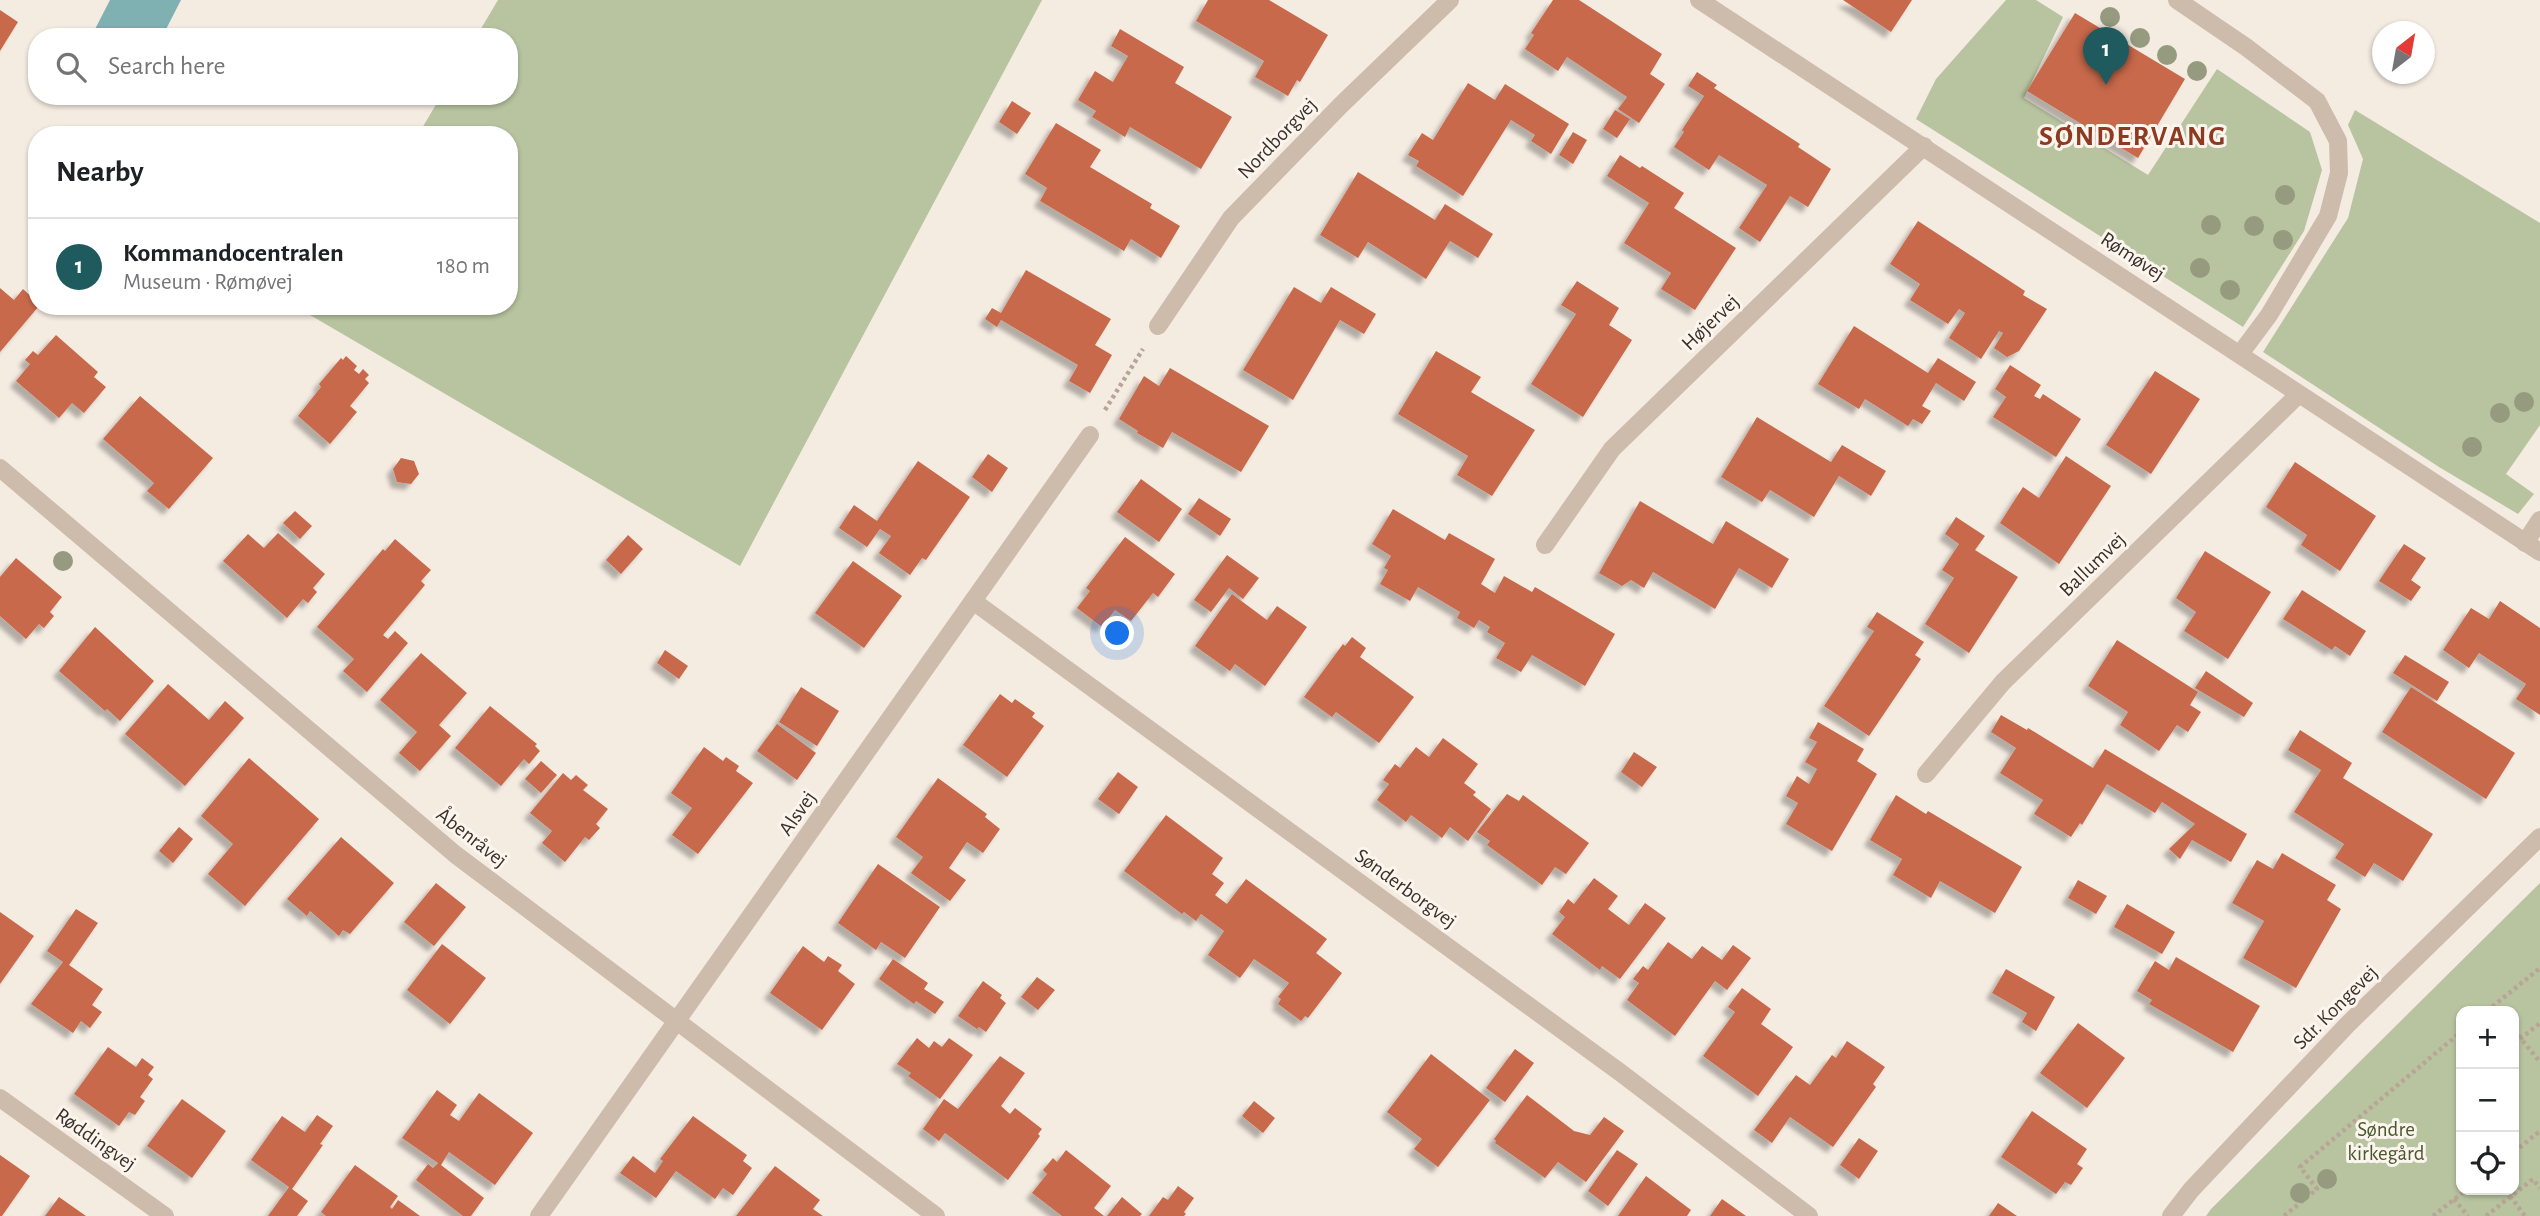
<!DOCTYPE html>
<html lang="en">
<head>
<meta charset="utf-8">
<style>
	:root { --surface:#fff; --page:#f2f2f2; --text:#202124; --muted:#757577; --line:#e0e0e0; --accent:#1f5a5e }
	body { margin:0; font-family:"Alegreya Sans",sans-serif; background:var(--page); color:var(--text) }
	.controls { position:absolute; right:21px; bottom:21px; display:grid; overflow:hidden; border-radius:14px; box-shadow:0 2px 5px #0004 }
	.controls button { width:63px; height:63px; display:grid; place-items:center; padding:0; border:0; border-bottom:2px solid var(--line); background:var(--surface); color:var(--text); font:35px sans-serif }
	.compass { position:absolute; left:2372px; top:21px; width:63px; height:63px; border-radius:50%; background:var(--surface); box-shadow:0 2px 5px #0004; rotate:31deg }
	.you { position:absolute; left:1118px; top:634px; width:24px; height:24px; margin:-18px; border:5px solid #fff; border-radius:50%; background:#1a73e8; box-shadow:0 0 0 10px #1a73e833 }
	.badge { display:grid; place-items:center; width:46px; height:46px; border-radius:50%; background:var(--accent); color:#fff; font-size:23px; font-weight:700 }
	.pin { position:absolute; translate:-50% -58px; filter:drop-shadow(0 2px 4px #0008) }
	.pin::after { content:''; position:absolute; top:37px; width:24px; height:21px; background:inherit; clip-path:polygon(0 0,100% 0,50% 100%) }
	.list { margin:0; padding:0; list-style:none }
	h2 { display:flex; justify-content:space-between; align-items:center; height:91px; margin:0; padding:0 28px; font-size:30px }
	h2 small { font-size:23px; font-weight:400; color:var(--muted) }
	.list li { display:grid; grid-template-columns:46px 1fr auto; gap:21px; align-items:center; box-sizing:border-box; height:98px; padding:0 28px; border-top:2px solid var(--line) }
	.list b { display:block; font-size:26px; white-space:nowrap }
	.list p { margin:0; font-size:23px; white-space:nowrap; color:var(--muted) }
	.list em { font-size:23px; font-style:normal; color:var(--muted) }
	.icon { flex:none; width:38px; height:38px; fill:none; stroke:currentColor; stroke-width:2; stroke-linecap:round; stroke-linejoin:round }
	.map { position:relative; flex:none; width:2540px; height:1216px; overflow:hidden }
	.search { position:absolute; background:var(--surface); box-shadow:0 2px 5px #0004; left:28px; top:28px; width:490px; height:77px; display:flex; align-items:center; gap:18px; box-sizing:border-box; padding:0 24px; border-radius:28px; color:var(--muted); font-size:26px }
	.panel { position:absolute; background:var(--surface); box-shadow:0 2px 5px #0004; left:28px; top:126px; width:490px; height:189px; border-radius:28px }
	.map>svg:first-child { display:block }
</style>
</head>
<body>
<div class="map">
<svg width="2540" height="1216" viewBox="0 0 2540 1216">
	<defs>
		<filter id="shadow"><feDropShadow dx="-6" dy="6" stdDeviation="2" flood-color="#0004"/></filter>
	</defs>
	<rect width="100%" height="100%" fill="#f4ebe1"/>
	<g fill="#b8c4a0" fill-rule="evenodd">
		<path d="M498,0H1042L740,566L310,315L315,306H509V135H418L441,96H509V37H476Z"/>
		<path d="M2006,0H2036L2063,17L2024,98L2148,175L2217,69L2310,132L2322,170L2304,231L2243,327L1916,119L1936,79Z"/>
		<path d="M2355,110L2540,223V425L2506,474L2534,494L2518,514L2439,467L2263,352L2348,218L2363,159L2348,125Z"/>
		<path d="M2540,883V1216H2206L2211,1209ZM2514,1011V1190H2461V1011Z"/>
	</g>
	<path fill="#7fb0b2" d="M110,0H181L162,37H91Z"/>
	<g fill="#c8694b" filter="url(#shadow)">
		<path d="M1208,0H1269L1328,35L1300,82L1297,80L1288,96L1255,77L1264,61L1196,21Z"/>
		<path d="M1553,0H1579L1662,54L1650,74L1665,84L1639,123L1618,109L1627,97L1567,57L1558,71L1525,49L1534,35L1531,33Z"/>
		<path d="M1843,0H1912L1891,32Z"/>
		<path d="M0,10L18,22L0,51Z"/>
		<path d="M2075,13L2185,79L2138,158L2027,91Z"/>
		<path d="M1120,29L1184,67L1175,83L1232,117L1201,169L1130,127L1125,137L1092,117L1096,111L1078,100L1095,71L1113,82L1128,56L1111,46Z"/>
		<path d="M1697,72L1717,85L1714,88L1800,144L1798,147L1831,169L1808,207L1790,196L1760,242L1739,228L1767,185L1719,155L1709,170L1674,147L1684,132L1682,130L1704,96L1688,86Z"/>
		<path d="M1468,83L1495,100L1505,84L1569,124L1551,154L1531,141L1535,135L1511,120L1463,196L1416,166L1419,161L1408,155L1422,133L1433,140Z"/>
		<path d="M1012,101L1031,113L1017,134L999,122Z"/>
		<path d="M1615,110L1630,119L1617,138L1603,129Z"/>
		<path d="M1056,123L1101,150L1090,167L1152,204L1150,208L1180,226L1161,258L1131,239L1124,251L1040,201L1047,188L1025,174Z"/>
		<path d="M1573,132L1587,140L1573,164L1559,155Z"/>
		<path d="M1620,155L1640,168L1642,166L1684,193L1674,208L1736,248L1695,310L1661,289L1671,273L1624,243L1649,203L1607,176Z"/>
		<path d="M1358,172L1435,220L1445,204L1493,234L1478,258L1450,241L1426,279L1368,242L1358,258L1320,235Z"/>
		<path d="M1918,221L2025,291L2023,295L2047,309L2019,351L2007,357L1994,348L2003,333L1999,331L1981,359L1949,338L1965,313L1959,309L1948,324L1910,300L1920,284L1890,264Z"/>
		<path d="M1026,270L1111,319L1095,345L1112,355L1090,393L1069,381L1078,365L1001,320L997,327L985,319L992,308L1001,313Z"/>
		<path d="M1577,281L1619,308L1609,325L1632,340L1583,417L1531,384L1576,314L1561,305Z"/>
		<path d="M1294,287L1321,303L1331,287L1376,314L1364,334L1340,320L1293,400L1243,370Z"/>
		<path d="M0,288L14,300L23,289L37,302L39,306L0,352Z"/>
		<path d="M1854,326L1928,373L1938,358L1976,382L1964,401L1936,383L1922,406L1931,411L1922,424L1913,419L1908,426L1865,399L1859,409L1818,384Z"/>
		<path d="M56,335L98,372L94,377L106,387L84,413L72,403L59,418L16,381L30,364L25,360L33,351L38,355Z"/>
		<path d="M1436,351L1481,377L1471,392L1535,430L1492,496L1457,475L1468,456L1398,414Z"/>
		<path d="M346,356L357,366L354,370L359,374L363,369L369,375L365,379L369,383L350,406L357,412L330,444L298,416L321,387L319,384L341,358L343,360Z"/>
		<path d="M2010,365L2041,385L2034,396L2040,399L2043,394L2081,419L2056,457L1993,417L2006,397L1995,389Z"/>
		<path d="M1170,368L1269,426L1241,472L1172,432L1163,448L1137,433L1138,431L1119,419L1144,376L1159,386Z"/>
		<path d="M2155,371L2200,399L2151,474L2106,445Z"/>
		<path d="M140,396L213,458L169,509L147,491L154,483L103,439Z"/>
		<path d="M1757,417L1831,462L1842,445L1886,471L1871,496L1839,476L1814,517L1770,490L1762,502L1721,477Z"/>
		<path d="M988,454L1008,468L992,492L972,477Z"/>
		<path d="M2066,456L2111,486L2059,564L2000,523L2023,487L2039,498Z"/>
		<path d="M401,458L414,461L419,474L411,484L397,482L393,469Z"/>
		<path d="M918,461L970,497L926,560L922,558L910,575L879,553L891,536L880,529L867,547L839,528L854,505L877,521Z"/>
		<path d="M2295,462L2376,516L2340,571L2301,545L2307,535L2266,507Z"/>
		<path d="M1141,479L1182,509L1159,542L1117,512Z"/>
		<path d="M1199,498L1231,519L1220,536L1188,514Z"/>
		<path d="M1640,501L1713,544L1726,521L1789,559L1772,588L1739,568L1715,609L1653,572L1644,588L1631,580L1622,586L1599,573Z"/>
		<path d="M1393,509L1445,540L1449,533L1495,559L1481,584L1495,593L1504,576L1532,592L1535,587L1615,634L1585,686L1532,655L1521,672L1496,658L1505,643L1487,632L1490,627L1479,620L1474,628L1457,618L1460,612L1418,587L1410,601L1380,584L1388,570L1384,568L1391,556L1372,544Z"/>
		<path d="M295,511L312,526L300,539L283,523Z"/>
		<path d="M1956,517L1985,536L1975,550L2018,577L1969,653L1925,624L1954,578L1942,570L1959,544L1945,534Z"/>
		<path d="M278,533L325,574L313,588L317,592L308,603L303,599L287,618L223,561L248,534L264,548Z"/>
		<path d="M628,535L643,549L621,574L606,560Z"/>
		<path d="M1125,537L1175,574L1158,597L1153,593L1131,621L1115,610L1102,627L1077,608L1090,591L1086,588Z"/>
		<path d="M395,539L431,570L421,581L425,585L383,635L388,639L395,631L408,643L367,692L343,671L354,659L317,627L383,549L385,551Z"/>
		<path d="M2404,544L2426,558L2411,580L2421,587L2411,601L2379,581Z"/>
		<path d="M2205,551L2271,592L2228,659L2184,631L2196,612L2176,598Z"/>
		<path d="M1227,555L1259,578L1243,599L1229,588L1211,612L1194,600Z"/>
		<path d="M16,558L62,597L50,612L54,616L44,628L39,624L26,639L0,616V577Z"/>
		<path d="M853,561L902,596L864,648L815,613Z"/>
		<path d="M2302,590L2366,631L2350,656L2335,646L2332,650L2283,619Z"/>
		<path d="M1232,594L1267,620L1277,606L1307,627L1265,686L1235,664L1230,671L1195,646Z"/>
		<path d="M2500,601L2540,628V715L2516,699L2526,684L2479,653L2469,668L2443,650L2471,608L2489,619Z"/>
		<path d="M1877,612L1924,642L1915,655L1921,659L1869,736L1824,706L1874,631L1867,627Z"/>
		<path d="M95,627L154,681L120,721L107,709L105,711L59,671Z"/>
		<path d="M1352,637L1366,648L1360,657L1414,697L1379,743L1336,712L1332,717L1304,697L1343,644L1345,646Z"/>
		<path d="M2117,640L2198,692L2190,705L2201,712L2188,732L2177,725L2159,751L2120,725L2128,712L2088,686Z"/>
		<path d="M665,650L688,666L679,679L657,663Z"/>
		<path d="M421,653L467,693L439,725L451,736L420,771L399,753L417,732L380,700Z"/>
		<path d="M2405,655L2449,682L2437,701L2393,673Z"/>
		<path d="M2206,671L2253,703L2244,717L2195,688Z"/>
		<path d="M168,684L209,720L225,701L244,718L185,786L125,734Z"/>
		<path d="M801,687L839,711L817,746L779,722Z"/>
		<path d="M2411,687L2515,753L2486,799L2382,732Z"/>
		<path d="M1000,694L1012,703L1015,699L1035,713L1032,717L1044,726L1007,777L963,745Z"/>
		<path d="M490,706L537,744L535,746L540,751L529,764L524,759L501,786L455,748Z"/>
		<path d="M2001,715L2027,730L2028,728L2093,768L2105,749L2247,834L2231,862L2192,840L2180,859L2169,849L2195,824L2162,802L2155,813L2107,784L2082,825L2080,823L2071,837L2034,814L2043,800L2000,773L2016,748L1991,732Z"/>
		<path d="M1818,722L1864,749L1857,761L1877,774L1832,851L1786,824L1798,803L1786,796L1797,776L1809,784L1817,769L1805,762L1817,742L1809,738Z"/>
		<path d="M777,724L816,753L797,780L757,751Z"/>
		<path d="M2300,730L2352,763L2343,778L2433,834L2403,881L2374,863L2365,877L2335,858L2344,844L2294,812L2321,770L2288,750Z"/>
		<path d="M1443,738L1478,764L1464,783L1476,792L1473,795L1491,809L1468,841L1450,827L1442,838L1411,815L1406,822L1377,800L1389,784L1383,780L1395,764L1400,768L1416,747L1429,757Z"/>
		<path d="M704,747L723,761L726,757L739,766L736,771L753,783L698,854L672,835L692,808L671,793Z"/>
		<path d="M1634,752L1657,767L1642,787L1621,772Z"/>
		<path d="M249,758L319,819L245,906L208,874L233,844L201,816Z"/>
		<path d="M541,761L557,775L541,793L525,779Z"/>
		<path d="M1118,772L1138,787L1119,814L1098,799Z"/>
		<path d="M563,773L571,780L576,775L588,785L583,790L608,809L596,824L600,828L589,840L585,837L565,862L542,843L552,831L530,813Z"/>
		<path d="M938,778L987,814L985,817L1000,829L983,853L967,842L949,868L966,880L950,901L911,873L923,857L896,837Z"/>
		<path d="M1507,794L1519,801L1523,795L1589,843L1566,874L1555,867L1542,885L1487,845L1490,841L1477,832Z"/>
		<path d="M1896,795L1926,814L1928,811L2022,867L1995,913L1940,881L1931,898L1893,875L1902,859L1870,840Z"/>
		<path d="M1166,815L1223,858L1212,874L1224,883L1215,895L1227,904L1246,879L1327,939L1316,953L1342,973L1308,1018L1305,1016L1301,1021L1278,1004L1281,999L1278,997L1289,983L1254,959L1240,978L1208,955L1224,931L1201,914L1196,921L1184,912L1182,914L1124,871Z"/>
		<path d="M179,827L193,839L173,863L159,851Z"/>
		<path d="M341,837L394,883L350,934L343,930L339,936L310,911L307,916L287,899Z"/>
		<path d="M2282,853L2336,885L2327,900L2341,909L2296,988L2243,958L2264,921L2232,903L2257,860L2273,869Z"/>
		<path d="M878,864L940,907L905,958L881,942L876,950L838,923Z"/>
		<path d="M1594,878L1618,896L1608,909L1629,925L1645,903L1666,918L1620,979L1602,966L1600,970L1552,934L1565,917L1559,912L1568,899L1574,904Z"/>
		<path d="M2078,880L2107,896L2096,914L2068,898Z"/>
		<path d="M436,883L466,907L434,946L404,922Z"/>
		<path d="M2127,904L2175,932L2162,954L2114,927Z"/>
		<path d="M76,909L98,923L69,965L103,989L92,1005L102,1012L90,1028L81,1021L73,1033L31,1004L63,962L47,951Z"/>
		<path d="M0,912L34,936L0,984Z"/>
		<path d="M1668,942L1692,959L1702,946L1722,960L1733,945L1751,958L1727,990L1715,981L1675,1036L1627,1000L1639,983L1633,979L1643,966L1648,970Z"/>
		<path d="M442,944L486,978L450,1024L407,990Z"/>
		<path d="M803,946L824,962L828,956L842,965L838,971L855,984L822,1030L770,993Z"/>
		<path d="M2176,957L2260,1006L2233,1052L2149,1004L2152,1000L2137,991L2155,961L2169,970Z"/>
		<path d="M893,959L928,983L924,989L944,1002L935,1014L916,1001L914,1004L879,979Z"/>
		<path d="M2006,969L2055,997L2036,1031L2022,1022L2027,1013L1992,993Z"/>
		<path d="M1037,977L1055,990L1038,1010L1021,997Z"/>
		<path d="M983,981L1002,995L1000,998L1006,1003L986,1032L979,1027L977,1029L958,1016Z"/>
		<path d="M1742,988L1771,1009L1761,1024L1793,1047L1758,1096L1703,1056L1735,1012L1728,1007Z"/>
		<path d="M2078,1023L2125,1058L2087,1108L2040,1073Z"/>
		<path d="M917,1038L929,1048L934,1041L942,1047L949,1038L973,1055L940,1099L908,1076L911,1073L897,1064Z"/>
		<path d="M1847,1041L1885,1067L1873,1084L1876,1087L1833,1147L1790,1117L1772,1143L1754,1130L1796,1075L1810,1085L1832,1055L1836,1058Z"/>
		<path d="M108,1047L136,1067L142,1058L154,1067L148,1075L153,1079L140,1097L145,1101L135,1115L129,1112L119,1126L74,1094Z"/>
		<path d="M1515,1049L1534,1063L1505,1102L1486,1088Z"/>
		<path d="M1431,1054L1490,1100L1438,1167L1414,1149L1422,1139L1387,1112Z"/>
		<path d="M1000,1056L1025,1073L1001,1106L1010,1114L1015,1108L1042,1129L1038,1134L1040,1136L1008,1180L945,1133L939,1141L923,1129L944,1099L958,1109Z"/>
		<path d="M437,1090L457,1105L450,1115L459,1121L479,1093L533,1133L495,1185L449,1152L441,1165L484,1198L471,1216H463L416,1180L428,1164L433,1168L438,1163L402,1138Z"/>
		<path d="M1527,1095L1574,1131L1590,1135L1604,1117L1624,1131L1586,1182L1558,1162L1545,1178L1495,1143L1496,1141L1494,1139Z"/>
		<path d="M182,1099L226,1131L192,1178L147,1146Z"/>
		<path d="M1254,1101L1275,1118L1263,1133L1242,1116Z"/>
		<path d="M2032,1111L2087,1149L2077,1164L2083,1168L2071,1185L2065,1182L2056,1194L2001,1157Z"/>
		<path d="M317,1115L333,1126L320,1144L323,1145L292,1189L308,1201L297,1216H268L289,1187L251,1160L282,1116L305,1132Z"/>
		<path d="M693,1116L747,1155L743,1161L752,1168L733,1195L723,1188L715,1199L676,1171L656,1198L620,1173L633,1156L655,1173L663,1161L660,1159Z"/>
		<path d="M1859,1138L1878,1151L1859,1179L1840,1165Z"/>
		<path d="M1066,1150L1111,1186L1094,1208L1104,1216H1062L1032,1193L1047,1174L1043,1170L1053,1158L1057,1162Z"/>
		<path d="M1617,1150L1638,1164L1608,1206L1588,1191Z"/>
		<path d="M0,1155L30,1176L2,1216H0Z"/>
		<path d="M355,1165L398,1196L390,1207L392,1209L398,1200L420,1216H326L321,1212Z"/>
		<path d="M775,1166L820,1200L813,1209L823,1216H736Z"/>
		<path d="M1646,1176L1691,1210L1687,1216H1618Z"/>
		<path d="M1178,1186L1194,1198L1184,1212L1186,1214L1184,1216H1149L1163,1197L1168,1200Z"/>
		<path d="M59,1197L86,1216H45Z"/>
		<path d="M1122,1197L1142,1214L1140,1216H1107Z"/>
		<path d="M1722,1199L1746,1216H1710Z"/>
		<path d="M1998,1203L2017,1216H1989Z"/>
	</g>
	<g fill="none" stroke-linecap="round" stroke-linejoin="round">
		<g stroke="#b9a596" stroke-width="4.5" stroke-dasharray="3.5 3.5" stroke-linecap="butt">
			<path d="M1105,410L1143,349"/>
			<path d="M2487,1011L2540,968"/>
			<path d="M2514,1030L2540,1062"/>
			<path d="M2520,1039L2540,1023"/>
			<path d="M2514,1152L2540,1131"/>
			<path d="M2510,1196L2525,1216"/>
			<path d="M2454,1199L2468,1216"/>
			<path d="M2284,1216L2317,1189L2300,1167L2461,1032"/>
			<path d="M2433,1216L2466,1190"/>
			<path d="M2486,1216L2533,1179L2540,1188"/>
		</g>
		<g stroke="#cdbbac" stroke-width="18">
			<path d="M2177,0L2246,47L2317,101L2338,141L2339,173L2328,216L2269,315L2240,354"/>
			<path d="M2525,543L2540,520"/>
		</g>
		<g stroke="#cdbbac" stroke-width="18">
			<path d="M1699,0L2540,552"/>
			<path d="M1158,326L1231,218L1341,105L1450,0"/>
			<path d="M0,468L456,855L936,1216"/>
			<path d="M1545,545L1612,449L1924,146"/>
			<path d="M973,601L1621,1073L1809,1216"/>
			<path d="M1926,774L2003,682L2298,395"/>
			<path d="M0,1098L165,1216"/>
			<path d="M539,1216L1090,435"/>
			<path d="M2171,1216L2191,1190L2348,1024L2540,837"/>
		</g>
	</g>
	<g fill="#969b7f">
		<circle cx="2110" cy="17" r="10"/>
		<circle cx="2140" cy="38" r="10"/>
		<circle cx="2167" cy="55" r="10"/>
		<circle cx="2197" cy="71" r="10"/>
		<circle cx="2285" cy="195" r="10"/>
		<circle cx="2211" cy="225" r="10"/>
		<circle cx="2254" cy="226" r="10"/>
		<circle cx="2283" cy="240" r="10"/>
		<circle cx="2200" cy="268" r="10"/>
		<circle cx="2230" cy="290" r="10"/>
		<circle cx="2524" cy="402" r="10"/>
		<circle cx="2500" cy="413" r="10"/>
		<circle cx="2472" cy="447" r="10"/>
		<circle cx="63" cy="561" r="10"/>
		<circle cx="2327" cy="1179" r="10"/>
		<circle cx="2300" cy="1193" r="10"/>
	</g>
	<g text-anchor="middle" stroke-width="6" stroke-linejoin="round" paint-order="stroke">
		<g font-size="21" fill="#3b302b" stroke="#fbf5ee">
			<text transform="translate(1277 138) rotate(-46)" y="7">Nordborgvej</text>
			<text transform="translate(2133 256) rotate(33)" y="7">Rømøvej</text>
			<text transform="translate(1710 322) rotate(-44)" y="7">Højervej</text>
			<text transform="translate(2092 564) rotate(-44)" y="7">Ballumvej</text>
			<text transform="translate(797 813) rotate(-55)" y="7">Alsvej</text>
			<text transform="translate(472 837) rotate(38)" y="7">Åbenråvej</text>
			<text transform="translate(1406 888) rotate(36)" y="7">Sønderborgvej</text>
			<text transform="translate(2335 1007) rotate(-45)" y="7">Sdr. Kongevej</text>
			<text transform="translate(96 1139) rotate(35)" y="7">Røddingvej</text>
		</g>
		<g font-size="21" fill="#4a5a2e" stroke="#fbf5ee">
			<text x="2386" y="1136">Søndre<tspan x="2386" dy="24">kirkegård</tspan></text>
		</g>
		<g font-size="28" font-weight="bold" letter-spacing="2" fill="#8c3b22" stroke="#fbf5ee">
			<text x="2133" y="145">SØNDERVANG</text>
		</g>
	</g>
</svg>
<div class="controls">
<button>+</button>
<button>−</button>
<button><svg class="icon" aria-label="locate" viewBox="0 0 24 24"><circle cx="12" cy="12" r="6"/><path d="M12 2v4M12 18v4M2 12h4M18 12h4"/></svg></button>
</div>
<svg class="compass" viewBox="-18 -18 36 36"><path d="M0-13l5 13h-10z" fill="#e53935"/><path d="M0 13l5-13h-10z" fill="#757577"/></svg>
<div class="you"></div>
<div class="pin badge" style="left:2106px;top:85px">1</div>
<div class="search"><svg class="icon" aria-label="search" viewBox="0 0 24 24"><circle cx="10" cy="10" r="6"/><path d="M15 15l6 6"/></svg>Search here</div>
<section class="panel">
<h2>Nearby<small></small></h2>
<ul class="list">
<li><span class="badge">1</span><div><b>Kommandocentralen</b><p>Museum · Rømøvej</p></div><em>180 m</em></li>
</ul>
</section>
</div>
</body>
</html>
